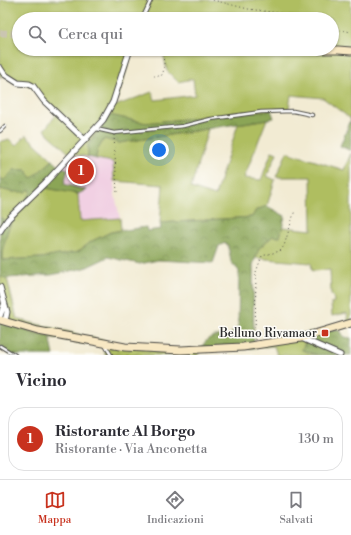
<!DOCTYPE html>
<html lang="it">
<head>
<meta charset="utf-8">
<style>
	:root { --surface:#fff; --page:#f2f2f3; --text:#2b2b33; --muted:#7c7c81; --line:#e1e1e2; --accent:#c8321e }
	body { margin:0; font-family:"Libre Bodoni",serif; background:var(--page); color:var(--text) }
	.you { position:absolute; left:159px; top:150px; width:14px; height:14px; margin:-10px; border:3px solid #fff; border-radius:50%; background:#1a73e8; box-shadow:0 0 0 6px #1a73e833 }
	.badge { display:grid; place-items:center; width:26px; height:26px; border-radius:50%; background:var(--accent); color:#fff; font-size:13px; font-weight:700 }
	.pin { position:absolute; translate:-50% -50%; border:2px solid #fff; box-shadow:0 1px 4px #0006 }
	.list { margin:0; padding:0; list-style:none }
	h2 { display:flex; justify-content:space-between; align-items:center; height:52px; margin:0; padding:0 16px; font-size:17px }
	h2 small { font-size:13px; font-weight:400; color:var(--muted) }
	.list li { display:grid; grid-template-columns:26px 1fr auto; gap:12px; align-items:center; box-sizing:border-box; height:64px; margin:0 8px 8px; padding:0 8px; border:1px solid var(--line); border-radius:16px }
	.list b { display:block; font-size:15px; white-space:nowrap }
	.list p { margin:0; font-size:13px; white-space:nowrap; color:var(--muted) }
	.list em { font-size:13px; font-style:normal; color:var(--muted) }
	.icon { flex:none; width:22px; height:22px; fill:none; stroke:currentColor; stroke-width:2; stroke-linecap:round; stroke-linejoin:round }
	.map { position:relative; flex:none; width:351px; height:355px; overflow:hidden }
	.search { position:absolute; background:var(--surface); box-shadow:0 1px 3px #0004; left:12px; right:12px; top:12px; height:44px; display:flex; align-items:center; gap:10px; box-sizing:border-box; padding:0 14px; border-radius:22px; color:var(--muted); font-size:15px }
	.sheet { height:124px; background:var(--surface) }
	nav { display:flex; justify-content:space-around; align-items:center; box-sizing:border-box; height:56px; border-top:1px solid var(--line); background:var(--surface); font-size:11px; color:var(--muted) }
	nav a { display:grid; justify-items:center; gap:2px }
	nav .on { color:var(--accent) }
	.map>svg:first-child { display:block }
</style>
</head>
<body>
<div class="map">
<svg width="351" height="355" viewBox="0 0 351 355">
	<defs>
		<pattern id="forest-crowns" width="20" height="18" patternUnits="userSpaceOnUse"><rect width="20" height="18" fill="#8ba556"/><path d="M2 6a3 3 0 1 1 6 0M12 15a3 3 0 1 1 6 0" fill="none" stroke="#728747"/></pattern>
		<pattern id="garden-furrows" width="10" height="10" patternUnits="userSpaceOnUse"><rect width="10" height="10" fill="#afbe60"/><path d="M-1 1l2-2M0 10L10 0M9 11l2-2" fill="none" stroke="#8f9b4f"/></pattern>
	</defs>
	<rect width="100%" height="100%" fill="#fdfcf7"/>
	<filter id="ink" filterUnits="userSpaceOnUse"><feTurbulence type="fractalNoise" baseFrequency=".025" numOctaves="2"/><feDisplacementMap in="SourceGraphic" scale="8" xChannelSelector="R" yChannelSelector="G"/><feConvolveMatrix kernelMatrix="1 2 1 2 8 2 1 2 1" color-interpolation-filters="sRGB"/></filter>
	<filter id="wash" filterUnits="userSpaceOnUse"><feTurbulence type="fractalNoise" baseFrequency=".012" numOctaves="4" result="noise"/><feDisplacementMap in="SourceGraphic" scale="16" xChannelSelector="R" yChannelSelector="G"/><feGaussianBlur stdDeviation="0.9" result="paint"/><feColorMatrix in="noise" values="0 0 0 0 0 0 0 0 0 0 0 0 0 0 0 0 0 1.4 0 .05"/><feComposite in="paint" operator="in"/></filter>
	<g filter="url(#wash)">
		<rect width="100%" height="100%" fill="#f2ebd3"/>
		<path fill="#f1d0e3" d="M70,154L113,162L115,195L120,218L79,221L78,194L85,190L64,184L59,166Z"/>
		<g fill="#afbe60" stroke="#6d7446" fill-rule="evenodd">
			<path d="M0,0H351V119L323,98L291,95L289,108L146,123L109,115L88,145V157L70,154L44,130L57,114L32,87L3,74L0,78ZM19,19H332V49H156L163,52L167,71L178,82L193,79L195,95L155,100L152,92L115,106L133,49H19Z"/>
			<path d="M267,119L244,178L261,180L272,151L277,153L267,176L275,180L267,206L256,210L252,217L160,223L163,185L114,181L113,162L96,159L97,151L104,139L119,143L208,129L191,188L215,196L238,124Z"/>
			<path d="M26,135L53,160L32,178L26,170H14L4,180L0,179V142L9,139L16,146Z"/>
			<path d="M287,152L344,170L351,153V324L348,325L347,313L332,316L331,303L334,302L333,296L331,294L330,270L312,271L311,263L255,258L259,248L273,236L280,237L282,227L312,230L311,177H276Z"/>
			<path d="M46,188L78,194L80,221L120,218L121,230L111,232L92,241L78,252L41,258L2,260C1,227 22,206 46,188Z"/>
			<path d="M0,189L13,192L30,189L31,193L5,225L4,219L0,218Z"/>
			<path d="M0,277L7,278L17,319L106,341L103,344L77,343L34,334L0,320L2,304Z"/>
			<path d="M309,332L302,350L317,355H277L274,346L254,348V342Z"/>
		</g>
		<g fill="url(#forest-crowns)" stroke="#5b6840">
			<path d="M271,110L274,118L119,143L104,139L97,151L96,159L88,157V145L109,115L146,123Z"/>
			<path d="M351,119V151L340,146Z"/>
			<path d="M53,160L59,166L68,169L64,184L86,190L78,194L46,188L33,198L15,218L9,226L2,252V260L41,258L78,252L92,241L111,232L146,227L147,231L161,229L160,223L252,217L256,210L267,206L285,216L280,237L273,236L259,248L253,265L254,348L199,351C209,335 210,336 229,335L238,326L239,271L231,262L228,245L225,243L219,246L213,263L158,260L140,264L108,257L85,268L51,275L7,278L0,277V218L4,219L5,224L31,193L30,189L26,192H13L0,189V179L4,180L14,170H26L32,178Z"/>
			<path d="M0,320L34,334L50,337L54,355H11L0,346Z"/>
			<path d="M340,330L344,337L351,338V355H317L302,350L309,332Z"/>
		</g>
		<path fill="url(#garden-furrows)" stroke="#6d7446" d="M103,344L199,351L198,355H105Z"/>
	</g>
	<g filter="url(#ink)">
		<g fill="none" stroke-linecap="round" stroke-linejoin="round">
			<g stroke="#cac5b1" stroke-width="7" stroke-dasharray="7 3.5" stroke-linecap="butt">
				<path d="M0,33L19,34"/>
				<path d="M252,49L275,50"/>
			</g>
			<defs>
				<g id="lane">
					<path d="M142,19L151,0"/>
					<path d="M96,129L114,133L144,130L183,126L211,119L261,112L293,111L312,115"/>
					<path d="M0,131L5,126"/>
					<path d="M105,345L111,355"/>
					<path d="M0,346L15,355"/>
				</g>
				<g id="street">
					<path d="M0,68L4,74L18,83L29,84L33,86L44,101L85,140"/>
					<path d="M0,231L8,219L46,182L103,120L113,102L130,49"/>
					<path d="M0,287L7,312L6,317L4,321"/>
					<path d="M0,316L4,305"/>
					<path d="M301,338L340,355"/>
				</g>
				<g id="secondary">
					<path d="M275,50H338L351,51"/>
					<path d="M0,320L38,331L104,343L125,347L181,350L243,347L301,338L351,323"/>
				</g>
			</defs>
			<use href="#lane" stroke="#494844" stroke-width="4.5"/>
			<use href="#street" stroke="#494844" stroke-width="7"/>
			<use href="#secondary" stroke="#494844" stroke-width="9"/>
			<g stroke="#494844" stroke-width="1" stroke-dasharray="1 3" stroke-linecap="butt">
				<path d="M213,0L248,9L287,14L304,19"/>
				<path d="M332,28L351,32"/>
				<path d="M153,49L162,53C164,61 166,69 161,76H154"/>
				<path d="M114,135L117,193"/>
				<path d="M255,340L256,272L262,256L280,251L284,246L295,210"/>
			</g>
			<use href="#lane" stroke="#fff" stroke-width="2.5"/>
			<use href="#street" stroke="#fff" stroke-width="5"/>
			<use href="#secondary" stroke="#f8e8c3" stroke-width="7"/>
		</g>
	</g>
	<rect fill="#c8321e" stroke="#fdfcf7" stroke-width="1.5" x="321" y="329" width="8" height="8" rx="2"/>
	<g text-anchor="middle" stroke-width="3" stroke-linejoin="round" paint-order="stroke">
		<g font-size="12" fill="#2b2b2b" stroke="#fdfcf7" text-anchor="end">
			<text x="317" y="337">Belluno Rivamaor</text>
		</g>
	</g>
</svg>
<div class="you"></div>
<div class="pin badge" style="left:81px;top:171px">1</div>
<div class="search"><svg class="icon" aria-label="search" viewBox="0 0 24 24"><circle cx="10" cy="10" r="6"/><path d="M15 15l6 6"/></svg>Cerca qui</div>
</div>
<section class="sheet">
<h2>Vicino<small></small></h2>
<ul class="list">
<li><span class="badge">1</span><div><b>Ristorante Al Borgo</b><p>Ristorante · Via Anconetta</p></div><em>130 m</em></li>
</ul>
</section>
<nav>
<a class="on"><svg class="icon" aria-label="map" viewBox="0 0 24 24"><path d="M3 6l6-2 6 2 6-2v14l-6 2-6-2-6 2zM9 4v14M15 6v14"/></svg>Mappa</a>
<a><svg class="icon" aria-label="directions" viewBox="0 0 24 24"><path d="M12 3l9 9-9 9-9-9zM9 14v-3h6M13 9l2 2-2 2"/></svg>Indicazioni</a>
<a><svg class="icon" aria-label="saved" viewBox="0 0 24 24"><path d="M7 4h10v16l-5-4-5 4z"/></svg>Salvati</a>
</nav>
</body>
</html>
